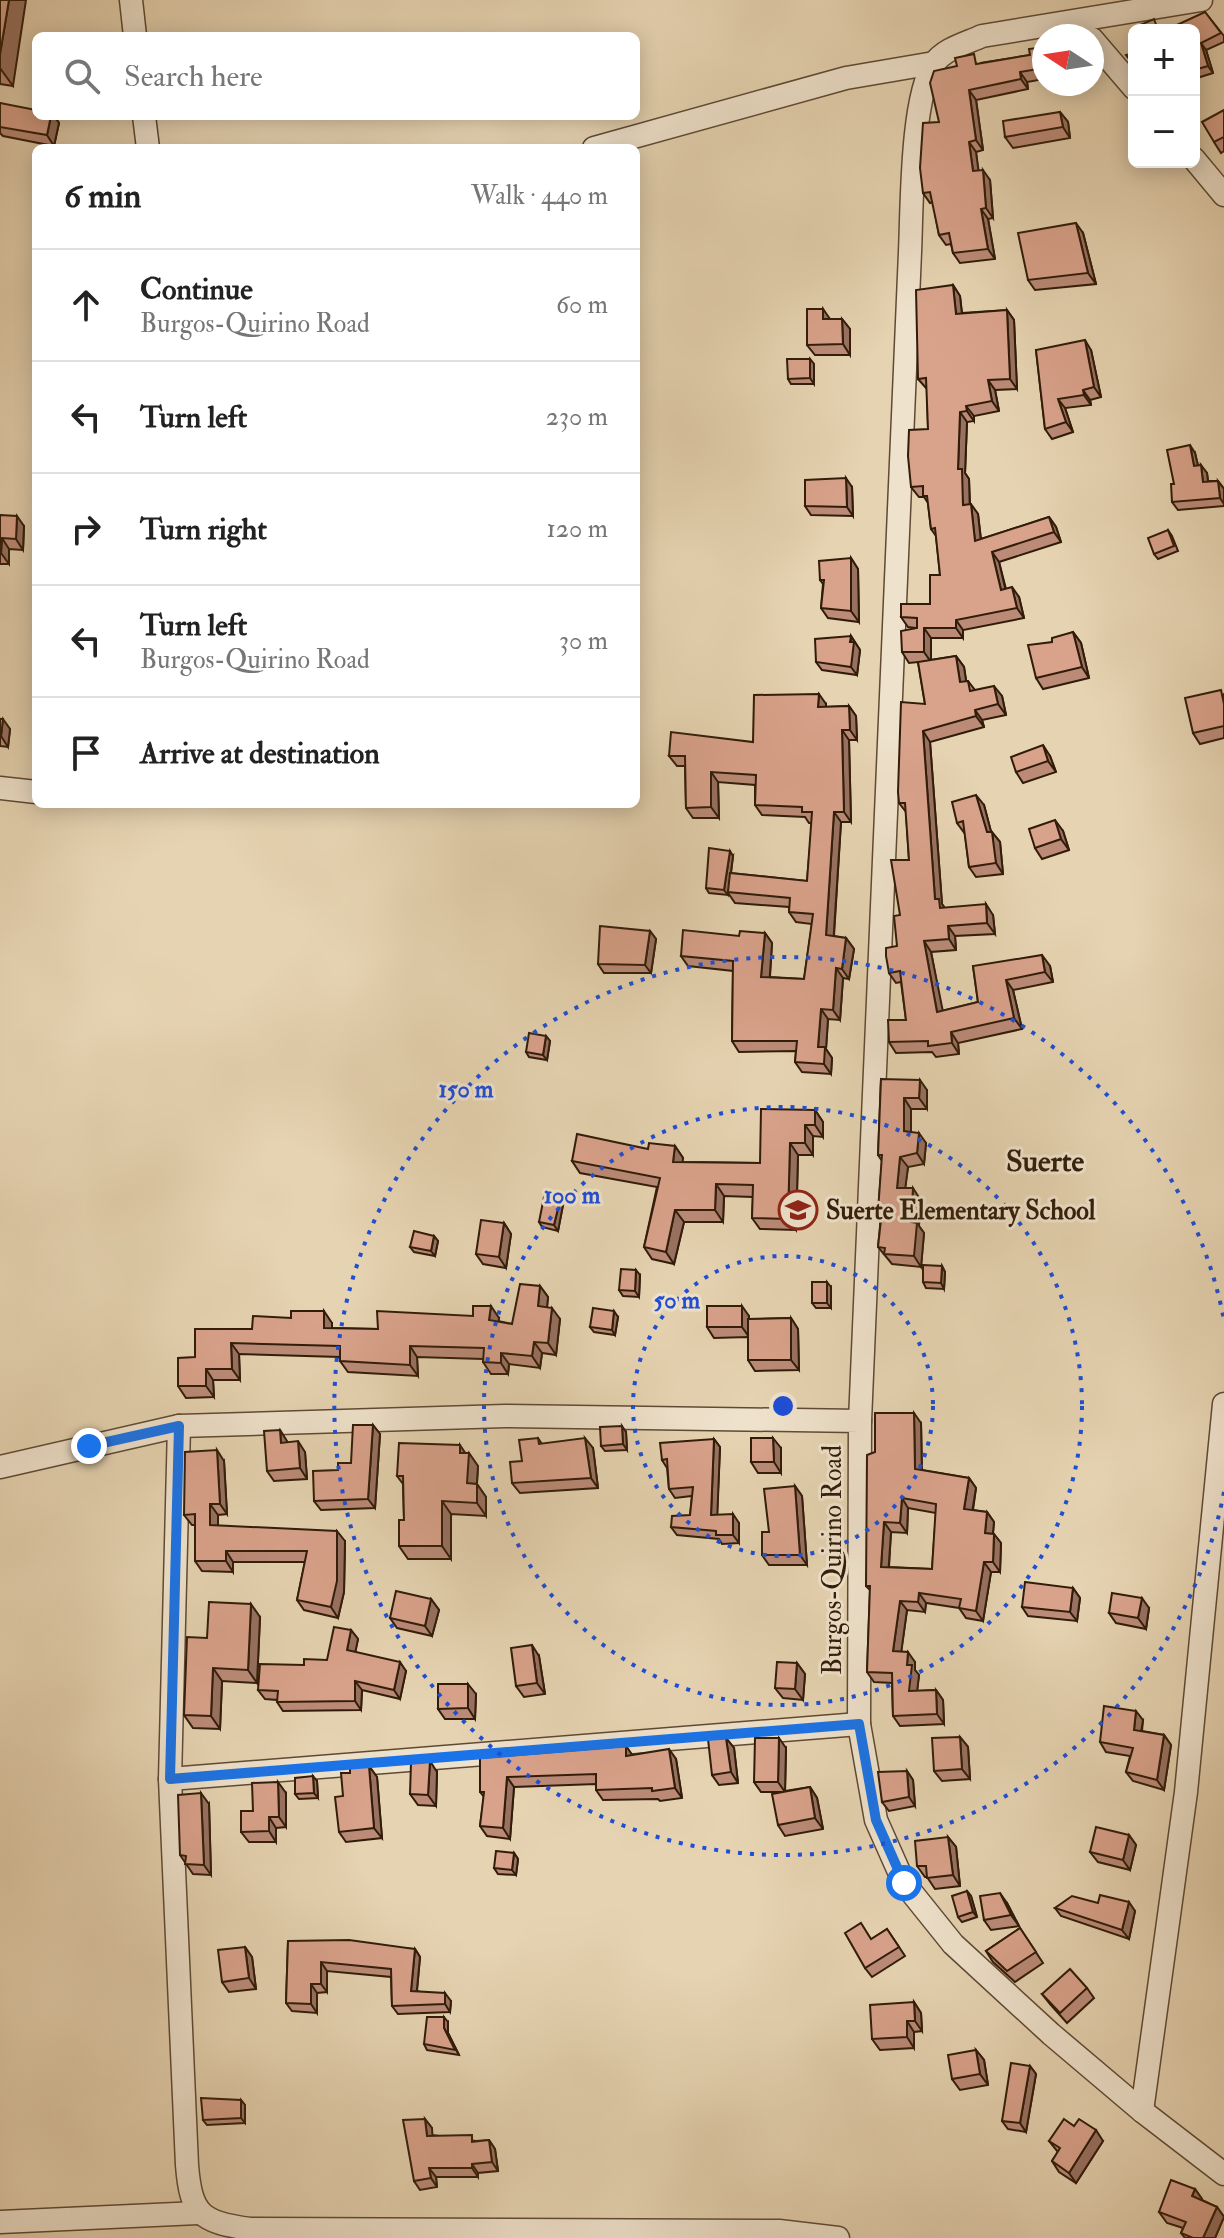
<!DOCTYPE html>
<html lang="en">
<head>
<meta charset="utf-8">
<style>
	:root { --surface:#fff; --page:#f2f2f2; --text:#222; --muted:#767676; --line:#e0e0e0 }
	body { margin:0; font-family:"IM FELL Double Pica",serif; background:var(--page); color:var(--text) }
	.controls { position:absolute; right:24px; top:24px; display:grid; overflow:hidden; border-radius:12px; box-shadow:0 4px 20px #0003 }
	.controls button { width:72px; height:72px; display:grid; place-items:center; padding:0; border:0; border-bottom:2px solid var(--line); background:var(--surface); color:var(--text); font:40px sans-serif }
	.compass { position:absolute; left:1032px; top:24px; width:72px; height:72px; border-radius:50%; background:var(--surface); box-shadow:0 4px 20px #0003; rotate:282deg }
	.stop { position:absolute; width:24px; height:24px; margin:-18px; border:6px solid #1a73e8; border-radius:50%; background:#fff }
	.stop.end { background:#1a73e8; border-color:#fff; box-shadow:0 2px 8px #0008 }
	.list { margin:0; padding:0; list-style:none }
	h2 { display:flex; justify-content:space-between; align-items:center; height:104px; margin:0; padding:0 32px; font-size:34px }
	h2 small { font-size:26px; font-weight:400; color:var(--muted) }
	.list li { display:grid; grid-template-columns:52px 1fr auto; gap:24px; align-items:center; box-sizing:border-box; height:112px; padding:0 32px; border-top:2px solid var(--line) }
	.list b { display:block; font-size:30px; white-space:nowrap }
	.list p { margin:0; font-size:26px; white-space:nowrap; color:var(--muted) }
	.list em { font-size:26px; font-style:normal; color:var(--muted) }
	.icon { flex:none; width:44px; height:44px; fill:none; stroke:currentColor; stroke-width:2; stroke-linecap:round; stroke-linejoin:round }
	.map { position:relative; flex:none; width:1224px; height:2238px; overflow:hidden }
	.search { position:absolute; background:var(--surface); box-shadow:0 4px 20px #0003; left:32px; top:32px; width:608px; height:88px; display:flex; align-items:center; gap:20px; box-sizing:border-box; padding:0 28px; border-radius:12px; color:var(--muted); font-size:30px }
	.panel { position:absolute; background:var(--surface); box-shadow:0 4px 20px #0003; left:32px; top:144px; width:608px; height:664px; border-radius:12px }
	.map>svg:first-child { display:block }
</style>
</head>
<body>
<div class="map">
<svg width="1224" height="2238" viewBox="0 0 1224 2238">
	<rect width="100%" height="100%" fill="#e6d3b1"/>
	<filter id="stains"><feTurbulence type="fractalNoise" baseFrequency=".0025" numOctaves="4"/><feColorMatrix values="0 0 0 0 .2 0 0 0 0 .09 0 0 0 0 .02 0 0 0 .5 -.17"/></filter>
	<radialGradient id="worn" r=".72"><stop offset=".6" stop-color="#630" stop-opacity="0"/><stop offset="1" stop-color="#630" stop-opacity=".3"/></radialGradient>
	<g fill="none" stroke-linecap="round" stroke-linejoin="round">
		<defs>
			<g id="minor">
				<path d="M131,0L135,36"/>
				<path d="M1092,39L1134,88"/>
				<path d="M144,116L148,148"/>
				<path d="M594,148L846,78L934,63"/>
				<path d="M1194,159L1224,195"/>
				<path d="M0,788L36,792"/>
				<path d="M860,1421L910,252C912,209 911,97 934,64C943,49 967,43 982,36L1201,0"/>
				<path d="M179,1426L170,1779L187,2165C191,2215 201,2222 250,2229L779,2231L838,2238"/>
				<path d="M0,1467L179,1426L505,1416L860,1421L859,1724L876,1820L904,1883L953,1944L1051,2034L1142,2111L1224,2174"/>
				<path d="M170,1779L859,1724"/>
				<path d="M1142,2111L1186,1792L1224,1404"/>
				<path d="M0,2222L198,2213"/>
			</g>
		</defs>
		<use href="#minor" stroke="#5e4a33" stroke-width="25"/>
		<use href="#minor" stroke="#efe2cc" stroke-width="22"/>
	</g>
	<g fill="#bb8b78" stroke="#311c09" stroke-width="2" fill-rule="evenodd">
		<path d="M0,0L13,86L0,84Z"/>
		<path d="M1205,12L1224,36V42L1206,50L1213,73L1197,78L1194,74V30Z"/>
		<path d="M1044,47V79L1027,82L1028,89L976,100L983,150L976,152L978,170L990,180L993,218L988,219L995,259L960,263L953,253L951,244L946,245L939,235L933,202L930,203L923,193L939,122L981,63L1030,55Z"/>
		<path d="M0,103L36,116H54L59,123L54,146L3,136L0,133Z"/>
		<path d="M1224,110V151L1221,153L1214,142Z"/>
		<path d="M1060,112L1068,122L1070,138L1013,148L1005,137Z"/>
		<path d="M1083,233L1096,284L1035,290L1028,280Z"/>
		<path d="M953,285L960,296L962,313L1007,310L1014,320L1017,389L995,390L999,411L974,416V421L967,422L965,473L969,479L970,504L978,514L981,539L1049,517L1056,527L1061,542L999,562L1006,589L1019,597L1024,618L963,630V638H931V660L956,656L964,667L966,681H968L975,690L1002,696L1006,715L982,720L984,727L930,742L942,904L945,908L993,915L995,934L955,936L956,950L931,952L942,1011L978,1002L973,966H1050L1053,982L1013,990L1022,1029L958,1043L959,1054L936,1057L932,1052L896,1053L889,1042L906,1020L901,982L896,983L889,973L897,946L900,915L909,860L906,812L899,803L925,704L918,662L909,663L902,652L916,628L908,627L901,617L930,604L940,575L936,536L931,529L928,503L924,497H919L911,487L928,429L927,389L918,379Z"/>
		<path d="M823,309L829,319H842L850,329V355H815L807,345Z"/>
		<path d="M1036,350H1091L1101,397L1090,400L1091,405L1065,408L1073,432L1052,439L1045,429Z"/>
		<path d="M810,359L814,364V384H791L788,379Z"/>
		<path d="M1195,453L1198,466L1207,473L1208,481H1218L1224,489V506L1178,510L1172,502L1174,484Z"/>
		<path d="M852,487L853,516L811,515L805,506Z"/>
		<path d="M0,515L24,526L23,550L9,549V564H0Z"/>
		<path d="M1168,530L1172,536L1178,551L1158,559L1154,554Z"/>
		<path d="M851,558L858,569L859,622L828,618L821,608L823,584L820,580Z"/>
		<path d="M1073,632L1081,643L1089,678L1043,689L1036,678L1052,642Z"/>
		<path d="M851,636L860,650L857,675L822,670L816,662Z"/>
		<path d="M1224,694V738L1200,744L1193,733Z"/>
		<path d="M826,704V707L849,706L856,716L857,740H849L851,822H841L834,936L846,938L854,949L849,979L843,978L840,1020L828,1019L826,1049L832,1058L831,1074L802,1072L795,1062L796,1051L739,1052L732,1041L733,971L688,966L681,956L739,936L765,933L772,943L770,977L804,979L812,924L796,922L789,912V907L735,903L728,893V895L709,893L706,888L733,856L731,873L807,881L812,823H809L805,817L762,815L755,805V785L718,782L719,818H693L686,808L685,766H677L669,756L753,742Z"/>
		<path d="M0,719L10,729L8,747L0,746Z"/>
		<path d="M1050,756L1056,772L1023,783L1016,772Z"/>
		<path d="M984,805L991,832L1000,842L1003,874L976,877L969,867L965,834L957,823Z"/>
		<path d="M1063,831L1069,850L1042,859L1035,848Z"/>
		<path d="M650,931L656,939L651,973H604L598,964Z"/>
		<path d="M546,1036L550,1041L547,1060L529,1057L526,1052Z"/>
		<path d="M881,1079L927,1090V1109H911V1132L926,1143L924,1164L908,1167L905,1188L920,1199L919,1226L924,1233L921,1267L892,1264L878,1247L881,1216L878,1211L882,1161L878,1155Z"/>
		<path d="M815,1110L823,1122V1137L813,1136V1155H798L796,1230L760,1229L752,1218L753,1197L724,1196L723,1222H684L674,1264L652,1259L644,1247L657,1187L580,1173L572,1161L648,1149L675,1146L683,1158L682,1162L760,1163Z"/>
		<path d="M563,1205L558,1231L542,1227L539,1222Z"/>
		<path d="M504,1223L511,1234L506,1268L483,1264L476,1254Z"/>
		<path d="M434,1236L438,1241L435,1256L414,1252L410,1247Z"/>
		<path d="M942,1266L945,1272L944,1289L926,1288L923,1282Z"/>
		<path d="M640,1275L639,1297L623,1296L619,1290Z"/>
		<path d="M540,1286L548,1297L547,1307L560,1319L556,1355L542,1353L540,1368L509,1364L508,1374H491L483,1362V1359L417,1357L418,1376L348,1372L340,1361V1357L239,1354L240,1380H213L214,1397L186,1398L178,1386L195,1357L252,1329L332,1323V1328L378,1329L499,1318L498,1321L512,1324Z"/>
		<path d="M831,1287V1308H816L812,1303Z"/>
		<path d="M749,1316V1319L791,1318L798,1329L799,1370L755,1371L748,1360V1337L714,1338L707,1327Z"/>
		<path d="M618,1317L615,1335L594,1332L590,1327Z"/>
		<path d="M921,1423L922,1470L969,1478L976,1488L973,1510L987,1512L994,1522L993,1533L1001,1543L1000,1572H991L983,1621L966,1618L959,1608L926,1603L925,1612L907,1610L901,1652L915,1662V1670L919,1675L917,1691L936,1690L943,1700L944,1724L900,1726L893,1716L892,1683L874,1682L867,1672L870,1590L866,1586L875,1452ZM908,1508L936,1513L932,1569L889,1567L891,1532L907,1533Z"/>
		<path d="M373,1425L380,1434L375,1508L321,1510L314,1501L351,1463Z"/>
		<path d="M280,1430L287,1442L305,1452L307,1479L274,1481L267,1471Z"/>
		<path d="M626,1432L627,1450L605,1451L601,1446Z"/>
		<path d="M538,1438L542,1444L593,1448L598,1488L520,1493L512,1483L522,1461Z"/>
		<path d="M714,1439L720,1447L717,1515L739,1523V1543L722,1544L719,1539L677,1535L671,1527L690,1515L692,1496L675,1498L669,1489L667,1468L662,1460Z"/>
		<path d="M781,1448V1473H758L751,1462Z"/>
		<path d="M466,1453L478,1466L477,1484L486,1497V1516L451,1514V1559H408L399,1546L404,1520L403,1484L397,1476Z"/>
		<path d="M224,1461L227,1514L218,1515V1526L345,1541L344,1592L338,1618L304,1610L297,1600L305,1562H233V1572L202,1571L195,1561V1525H192L184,1515Z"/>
		<path d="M795,1486L802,1496L807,1565H769L762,1555L769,1532Z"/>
		<path d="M1073,1588L1080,1598L1077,1621L1028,1616L1022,1607Z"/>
		<path d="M431,1599L439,1610L432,1636L397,1628L390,1618Z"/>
		<path d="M1149,1608L1146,1629L1116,1623L1109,1613Z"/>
		<path d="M260,1617L257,1683L222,1681L220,1729L193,1728L184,1715L207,1638Z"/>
		<path d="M351,1630L358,1639L355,1652L406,1671L400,1699L362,1690L361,1710L283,1711L277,1702V1700L265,1699L258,1690L304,1665L327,1660Z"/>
		<path d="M539,1656L545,1694L524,1697L516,1686Z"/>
		<path d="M797,1663L805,1674L803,1700L783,1698L775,1688Z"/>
		<path d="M476,1694L475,1719H445L438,1709Z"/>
		<path d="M1143,1720L1142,1731L1164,1735L1171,1745L1164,1790L1133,1781L1126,1772L1130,1756L1106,1752L1100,1742Z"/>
		<path d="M960,1737L968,1747L970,1779L942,1781L934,1771Z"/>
		<path d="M726,1738L734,1748L738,1783L719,1785L712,1775Z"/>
		<path d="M626,1746L632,1755L676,1759L682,1798L660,1801L658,1799L603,1800L596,1790V1784L514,1787L510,1839L487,1836L480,1826L484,1797L480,1792V1758Z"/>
		<path d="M786,1748L785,1791L810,1787L817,1798L823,1829L785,1836L778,1825L781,1792H761L754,1782Z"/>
		<path d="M369,1766L377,1777L382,1838L346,1842L339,1832L343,1796L350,1773Z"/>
		<path d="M907,1771L913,1780L915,1806L889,1811L882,1802Z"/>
		<path d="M437,1772L436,1806L418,1805L410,1794Z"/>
		<path d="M317,1781L318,1798L299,1799L295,1794Z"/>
		<path d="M286,1793V1827L276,1828V1842H249L241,1832L253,1811Z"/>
		<path d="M209,1804L211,1875L193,1874L180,1855Z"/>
		<path d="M1129,1835L1136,1845L1130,1870L1098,1862L1090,1852Z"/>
		<path d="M948,1837L956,1847L960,1886L935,1889L927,1877H925L917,1866Z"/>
		<path d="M514,1853L518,1859L516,1875L498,1874L494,1868Z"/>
		<path d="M967,1891L971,1896L977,1917L962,1922L958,1917Z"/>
		<path d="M1007,1903L1019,1926L991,1930L984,1920Z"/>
		<path d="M1098,1903L1135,1911L1129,1939L1061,1916L1055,1908Z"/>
		<path d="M1020,1928L1043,1963L1015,1982L993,1962L986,1951Z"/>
		<path d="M887,1929L905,1956L872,1977L865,1968L872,1939Z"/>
		<path d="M288,1941L415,1949L420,1957L417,1991L451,2001L450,2012L398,2014L392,2006L391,1977L327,1971V1992L317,1993V2013L292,2011L286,2003Z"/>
		<path d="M245,1947L252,1957L256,1989L229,1992L222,1982Z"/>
		<path d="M1087,1988L1094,1998L1067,2023L1050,2004L1042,1994Z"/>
		<path d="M914,2002L921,2013L922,2031L914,2032V2048L880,2050L872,2039Z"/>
		<path d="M448,2022V2033L459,2055L427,2050L424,2044Z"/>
		<path d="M976,2050L984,2060L988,2085L960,2090L952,2079Z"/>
		<path d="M1030,2066L1036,2074L1026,2132L1008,2129L1002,2121Z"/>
		<path d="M241,2100L245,2105V2123L207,2125L203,2120Z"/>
		<path d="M425,2119L432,2128V2135L476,2141L489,2140L495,2149L498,2171L478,2173V2177H436L437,2187L420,2190L414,2181Z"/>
		<path d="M1074,2126L1103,2141L1076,2183L1059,2172L1052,2161L1058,2152L1049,2141Z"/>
		<path d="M1195,2189L1202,2199V2200L1217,2207L1224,2217L1215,2238H1185L1181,2233L1183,2228L1167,2223L1159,2212Z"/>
	</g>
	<g fill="#987161" stroke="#311c09" stroke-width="2">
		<path d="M9,0H26L13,86L0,68V54Z"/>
		<path d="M1201,43L1206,50L1213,73L1208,66Z"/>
		<path d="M1020,72L1027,82L1028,89L1021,79Z"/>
		<path d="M969,90L976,100L983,150L976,140Z"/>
		<path d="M1060,112L1068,122L1070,138L1063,127Z"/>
		<path d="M51,116H54L59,123L54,146L47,135Z"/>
		<path d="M969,142L976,152L980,181L973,171Z"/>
		<path d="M983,170L990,180L993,218L986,208Z"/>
		<path d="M981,209L988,219L995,259L988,249Z"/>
		<path d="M1076,223L1083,233L1096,284L1088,273Z"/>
		<path d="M953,285L960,296L963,324L956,314Z"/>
		<path d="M823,309L830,319H823Z"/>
		<path d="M1007,310L1014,320L1017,389L1010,379Z"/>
		<path d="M842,319L850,329V355L843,344Z"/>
		<path d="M1085,340L1091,350L1101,397L1094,387Z"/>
		<path d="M810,359L814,364V384L810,378Z"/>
		<path d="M988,380L995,390L999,411L992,401Z"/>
		<path d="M1083,390L1090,400L1091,405L1084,395Z"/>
		<path d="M1058,399L1065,408L1073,432L1066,422Z"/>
		<path d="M966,406L974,416V421L967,411Z"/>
		<path d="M960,412L967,422L965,473L969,479L970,515L963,505L958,469Z"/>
		<path d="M1190,445L1195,453L1200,474L1194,466Z"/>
		<path d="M1201,465L1207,473L1209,490L1203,482Z"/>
		<path d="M846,478L852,487L853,516L847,507Z"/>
		<path d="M1218,481L1224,489V504L1220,498Z"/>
		<path d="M971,504L978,514L982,551L975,541Z"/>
		<path d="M17,516L24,526L23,550L16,539Z"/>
		<path d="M1049,517L1056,527L1061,542L1054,532Z"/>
		<path d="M2,538L9,549V564L1,553Z"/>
		<path d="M992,552L999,562L1008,600L1001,590Z"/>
		<path d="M851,558L858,569L859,622L851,611Z"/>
		<path d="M1012,587L1019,597L1024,618L1017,608Z"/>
		<path d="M956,620L963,630V638L956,628Z"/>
		<path d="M924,628L931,638V662L924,652Z"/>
		<path d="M1073,632L1081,643L1089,678L1082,667Z"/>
		<path d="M851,636L860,650L857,675L851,667Z"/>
		<path d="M956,656L964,667L968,693L960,682Z"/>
		<path d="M994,686L1002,696L1006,715L998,704Z"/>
		<path d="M819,694L826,704L825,717L818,707Z"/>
		<path d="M849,706L856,716L857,740L850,730Z"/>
		<path d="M975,710L982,720L984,727L976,716Z"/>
		<path d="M3,719L10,729L8,747L1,736Z"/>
		<path d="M842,730L849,740L851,822L844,812Z"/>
		<path d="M923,731L930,742L942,904L946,910L940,908L935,899Z"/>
		<path d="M1043,745L1050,756L1056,772L1048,761Z"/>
		<path d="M711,772L718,782L719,818L711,807Z"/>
		<path d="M976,795L984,805L993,839L992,832L1000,842L1003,874L996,863Z"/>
		<path d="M834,812L841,822L833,946L826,935Z"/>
		<path d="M1055,820L1063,831L1069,850L1061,839Z"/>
		<path d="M730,851L733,856L728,895L724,890Z"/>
		<path d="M986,904L993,915L995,934L987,923Z"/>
		<path d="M948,926L955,936L956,950L949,939Z"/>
		<path d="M650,931L656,939L651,973L645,965Z"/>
		<path d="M765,933L772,943L769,987L761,977Z"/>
		<path d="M846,938L854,949L849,979L842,969Z"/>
		<path d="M924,941L931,952L945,1022L937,1012Z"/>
		<path d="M1042,955L1050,966L1053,982L1045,972Z"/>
		<path d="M836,968L843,978L840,1020L833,1010Z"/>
		<path d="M1006,980L1013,990L1022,1029L1014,1018Z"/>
		<path d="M821,1009L828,1019L826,1049L832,1058L831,1074L824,1064L818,1047Z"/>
		<path d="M951,1032L958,1043L959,1054L952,1043Z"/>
		<path d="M546,1036L550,1041L547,1060L543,1055Z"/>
		<path d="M920,1080L927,1090V1109L919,1098Z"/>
		<path d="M904,1098L911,1109V1142L904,1131Z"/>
		<path d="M815,1110L823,1122V1137L815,1125Z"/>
		<path d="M805,1125L813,1136V1155L805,1143Z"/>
		<path d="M919,1133L926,1143L924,1164L917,1153Z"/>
		<path d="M790,1143L798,1155L796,1230L788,1219Z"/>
		<path d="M675,1146L683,1158L681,1174L673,1162Z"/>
		<path d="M900,1157L908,1167L904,1198L897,1188Z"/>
		<path d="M716,1184L724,1196L723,1222L715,1210Z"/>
		<path d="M913,1188L920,1199L919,1226L924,1233L921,1267L914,1256L911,1222Z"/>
		<path d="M560,1200L563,1205L558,1231L554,1225Z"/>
		<path d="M675,1210L684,1222L674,1264L666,1252Z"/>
		<path d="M504,1223L511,1234L506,1268L499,1257Z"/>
		<path d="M434,1236L438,1241L435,1256L431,1251Z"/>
		<path d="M942,1266L945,1272L944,1289L941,1283Z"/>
		<path d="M636,1270L640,1275L639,1297L635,1291Z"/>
		<path d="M827,1282L831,1287V1308L827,1303Z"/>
		<path d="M540,1286L548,1297L546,1318L538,1306Z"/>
		<path d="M491,1306L499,1318L497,1331L489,1320Z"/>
		<path d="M742,1306L749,1316V1337L742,1327Z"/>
		<path d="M552,1308L560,1319L556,1355L548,1343Z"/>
		<path d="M324,1311L332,1323V1340L324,1328Z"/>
		<path d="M614,1311L618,1317L615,1335L612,1330Z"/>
		<path d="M791,1318L798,1329L799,1370L791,1360Z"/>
		<path d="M534,1342L542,1353L540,1368L532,1356Z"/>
		<path d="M231,1343L239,1354L240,1380L232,1369Z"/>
		<path d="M410,1346L417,1357L418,1376L410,1365Z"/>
		<path d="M501,1353L509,1364L508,1374L501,1363Z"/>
		<path d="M206,1369L213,1380L214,1397L206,1386Z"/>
		<path d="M914,1413L921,1423L922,1479L915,1469Z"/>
		<path d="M373,1425L380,1434L375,1508L368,1499Z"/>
		<path d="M622,1426L626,1432L627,1450L623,1444Z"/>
		<path d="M280,1430L287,1441L288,1453L281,1443Z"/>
		<path d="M585,1438L593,1448L598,1488L591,1478Z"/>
		<path d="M773,1438L781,1448V1473L774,1462Z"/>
		<path d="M714,1439L720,1447L717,1523L711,1515Z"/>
		<path d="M298,1441L305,1452L307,1479L300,1468Z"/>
		<path d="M460,1445L468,1457L469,1453L478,1466L476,1496L467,1483L460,1453Z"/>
		<path d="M217,1450L224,1461L227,1514L220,1504Z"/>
		<path d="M969,1478L976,1488L971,1519L964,1509Z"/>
		<path d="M477,1484L486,1497V1516L477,1503Z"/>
		<path d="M795,1486L802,1496L807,1565L800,1555Z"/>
		<path d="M902,1498L908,1508L907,1533L900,1523Z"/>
		<path d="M442,1501L451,1514V1559L442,1546Z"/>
		<path d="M210,1504L218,1515V1536L210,1525Z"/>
		<path d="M987,1512L994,1522L992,1543L985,1533Z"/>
		<path d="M733,1514L739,1523V1543L733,1535Z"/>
		<path d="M884,1522L891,1532L888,1577L881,1567Z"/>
		<path d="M337,1531L345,1541L344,1592L338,1618L331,1607Z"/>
		<path d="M994,1534L1001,1543L1000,1572L993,1562Z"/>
		<path d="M226,1551L233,1562V1572L226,1561Z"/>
		<path d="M984,1562L991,1572L983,1621L976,1611Z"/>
		<path d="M1073,1588L1080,1598L1077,1621L1070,1612Z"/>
		<path d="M919,1593L926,1603L925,1612L918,1602Z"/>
		<path d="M1142,1598L1149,1608L1146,1629L1138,1618Z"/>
		<path d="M431,1599L439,1610L432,1636L425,1626Z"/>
		<path d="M900,1601L907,1610L900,1661L893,1651Z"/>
		<path d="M251,1604L260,1617L257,1683L248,1670Z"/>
		<path d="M351,1630L358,1639L354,1659L347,1650Z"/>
		<path d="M532,1645L539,1656L545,1694L537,1683Z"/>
		<path d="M908,1652L915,1662V1670L919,1675L916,1701L909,1691L907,1665Z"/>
		<path d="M400,1662L406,1671L400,1699L394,1690Z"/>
		<path d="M797,1663L805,1674L803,1700L795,1689Z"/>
		<path d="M213,1668L222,1681L220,1729L211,1716Z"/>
		<path d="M355,1681L362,1690L361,1710L355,1701Z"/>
		<path d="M468,1684L476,1694L475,1719L468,1708Z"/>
		<path d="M936,1690L943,1700L944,1724L937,1714Z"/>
		<path d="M1136,1711L1143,1720L1140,1739L1134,1730Z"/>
		<path d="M1164,1735L1171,1745L1164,1790L1157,1780Z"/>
		<path d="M960,1737L968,1747L970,1779L962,1769Z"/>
		<path d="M726,1738L734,1748L738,1783L731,1772Z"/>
		<path d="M779,1738L786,1748L785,1792L778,1782Z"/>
		<path d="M626,1746L633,1756H626Z"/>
		<path d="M669,1749L676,1759L682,1798L675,1788Z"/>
		<path d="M430,1761L437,1772L436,1806L428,1795Z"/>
		<path d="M369,1766L377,1777L382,1838L374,1828Z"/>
		<path d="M907,1771L913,1780L915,1806L909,1797Z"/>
		<path d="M313,1776L317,1781L318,1798L314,1793Z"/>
		<path d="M507,1777L514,1787L510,1839L503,1828Z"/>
		<path d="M278,1782L286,1793V1827L279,1817Z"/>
		<path d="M810,1787L817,1798L823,1829L815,1818Z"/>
		<path d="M201,1793L209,1804L211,1875L204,1865Z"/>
		<path d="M269,1817L276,1828V1842L269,1831Z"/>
		<path d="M1129,1835L1136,1845L1130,1870L1123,1860Z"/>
		<path d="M948,1837L956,1847L960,1886L953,1875Z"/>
		<path d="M514,1853L518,1859L516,1875L512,1870Z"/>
		<path d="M967,1891L971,1896L977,1917L973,1912Z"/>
		<path d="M1000,1893L1007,1903L1019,1926L1011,1915Z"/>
		<path d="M1129,1902L1135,1911L1129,1939L1122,1930Z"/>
		<path d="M245,1947L252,1957L256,1989L249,1978Z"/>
		<path d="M415,1949L420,1957L416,1999L411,1991Z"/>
		<path d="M321,1962L327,1971V1992L321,1984Z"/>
		<path d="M311,1984L317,1993V2013L311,2004Z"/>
		<path d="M445,1993L451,2001L450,2012L445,2004Z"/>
		<path d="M914,2002L921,2013L922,2031L915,2021Z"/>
		<path d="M444,2017L448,2022V2033L459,2055L444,2028Z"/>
		<path d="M907,2021L914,2032V2048L907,2037Z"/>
		<path d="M976,2050L984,2060L988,2085L980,2074Z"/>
		<path d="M1030,2066L1036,2074L1026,2132L1020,2123Z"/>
		<path d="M241,2100L245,2105V2123L241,2118Z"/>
		<path d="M425,2119L432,2128L433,2144L427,2136Z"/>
		<path d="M1096,2130L1103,2141L1076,2183L1069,2173Z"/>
		<path d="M489,2140L495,2149L498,2171L492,2162Z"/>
		<path d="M472,2164L478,2173V2177L472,2168Z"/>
		<path d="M429,2168L436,2177L437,2187L431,2178Z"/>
		<path d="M1195,2189L1202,2199L1199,2207L1192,2196Z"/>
		<path d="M1217,2207L1224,2217L1215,2238H1203Z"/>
	</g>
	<g fill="#d9a28b" stroke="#311c09" stroke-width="2" fill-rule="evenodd">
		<path d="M0,0H9L0,54Z"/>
		<path d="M1205,12L1221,33L1201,43L1208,66L1194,70V30H1166Z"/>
		<path d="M1154,19L1158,30H1134L1133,28Z"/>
		<path d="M1044,47V68L1020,72L1021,79L969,90L976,140L969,142L973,171L983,170L986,208L981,209L988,249L953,253L949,233L939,235L930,192L923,193L920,168L923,123L939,122L930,83L934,71L957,66L955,58L974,54L976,64L1030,55L1029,49Z"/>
		<path d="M1134,53V65L1126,55Z"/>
		<path d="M0,103L36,110V116H51L47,135L0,127Z"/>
		<path d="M1224,110V137L1214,142L1202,122Z"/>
		<path d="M1060,112L1063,127L1005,137L1003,121Z"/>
		<path d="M1076,223L1088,273L1028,280L1018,233Z"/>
		<path d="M953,285L956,314L1007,310L1010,379L988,380L992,401L966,406L967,411L960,412L958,469H962L963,505L971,504L975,541L1049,517L1054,532L992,552L1001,590L1012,587L1017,608L956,620V628H924V652H902L901,631L917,628V618L901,617V604H930V575H940L935,528L931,529L927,496H923V486L911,487L908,456L909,430L928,429L926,378L918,379L916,290Z"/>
		<path d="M807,309H823V319H842L843,344L807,345Z"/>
		<path d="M1085,340L1094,387L1083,390L1084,395L1058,399L1066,422L1045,429L1036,350Z"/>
		<path d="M787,359H810V378L788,379Z"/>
		<path d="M1190,445L1194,466L1201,465L1203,482L1218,481L1220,498L1172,502L1171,484H1174L1167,450Z"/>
		<path d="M846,478L847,507L805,506V480Z"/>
		<path d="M0,515L17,516L16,539L2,538L1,553H0Z"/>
		<path d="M1168,530L1174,546L1154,554L1148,538Z"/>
		<path d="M851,558V611L821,608L824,580H820L819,561Z"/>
		<path d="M1073,632L1082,667L1036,678L1028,645L1052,642V638Z"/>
		<path d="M851,636L850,642H854L851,667L816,662L815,639Z"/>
		<path d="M956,656L960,682L968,681L970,691L994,686L998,704L975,710L976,716L923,731L935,899H939L940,908L986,904L987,923L948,926L949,939L924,941L937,1012L978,1002L973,966L1042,955L1045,972L1006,980L1014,1018L951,1032L952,1043L928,1046V1041L889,1042L888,1020H906L900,971L889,973L886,956V948L897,946L894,916L900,915L891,860H909L905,803H899L898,792L901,702L925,704L918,662Z"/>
		<path d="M1221,690L1224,704V726L1193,733L1185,698Z"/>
		<path d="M819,694L818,707L849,706L850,730H842L844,812H834L826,935L846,938L842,969L836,968L833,1010L821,1009L818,1047H825L824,1064L795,1062L797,1041H732L733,961L681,956L683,930L739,936L740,931L765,933L761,977L804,979L813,914L789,912L790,898L728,892L730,873L807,881L812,812H802V807L755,805L756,775L711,772V807L686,808L685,756H669L671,732L753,742L754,695Z"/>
		<path d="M0,719H3L1,736H0Z"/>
		<path d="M1043,745L1048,761L1016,772L1011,757Z"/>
		<path d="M976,795L987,832H992L996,863L969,867L963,821L957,823L952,802Z"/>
		<path d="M1055,820L1061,839L1035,848L1029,829Z"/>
		<path d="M709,848L730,851L724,890L706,888Z"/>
		<path d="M600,926L650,931L645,965L598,964Z"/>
		<path d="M529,1033L546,1036L543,1055L526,1052Z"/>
		<path d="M881,1079L920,1080L919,1098H904V1131L919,1133L917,1153L900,1157L897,1188H913L911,1222L917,1223L914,1256L884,1254L885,1248L878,1247L882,1211H878L882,1155H878Z"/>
		<path d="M761,1109L815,1110V1125H805V1143H790L788,1219L752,1218L753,1185L716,1184L715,1210H675L666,1252L644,1247L660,1178L572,1161L577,1134L648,1149L649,1143L675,1146L673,1162L760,1163Z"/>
		<path d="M544,1197L560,1200L554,1225L539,1222Z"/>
		<path d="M481,1220L504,1223L499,1257L476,1254Z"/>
		<path d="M414,1231L434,1236L431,1251L410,1247Z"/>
		<path d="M923,1265L942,1266L941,1283L923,1282Z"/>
		<path d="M621,1269L636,1270L635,1291L619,1290Z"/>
		<rect x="812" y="1282" width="15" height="21"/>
		<path d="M520,1284L540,1286L538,1306L552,1308L548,1343L534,1342L532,1356L501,1353V1363L483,1362L484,1348L410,1346V1365L340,1361V1346L231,1343L232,1369H206V1386H178V1358L195,1357V1329H252L253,1316L291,1318V1311H324V1328L378,1329L377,1311L473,1316V1306H491L489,1320L512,1324Z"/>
		<rect x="707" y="1306" width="35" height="21"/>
		<path d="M593,1308L614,1311L612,1330L590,1327Z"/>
		<path d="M791,1318V1360H748V1319Z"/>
		<path d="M875,1413H914L915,1469L969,1478L964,1509L987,1512L985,1533L994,1534L993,1562H984L976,1611L959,1608L961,1599L919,1593L918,1602L900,1601L893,1651L908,1652L907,1665H912L909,1691L936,1690L937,1714L893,1716L892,1673L867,1672L870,1586H866L867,1455L875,1452ZM902,1498L936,1504L932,1569L881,1567L884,1522L900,1523Z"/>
		<path d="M353,1425H373L368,1499L314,1501L313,1471L338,1470V1463H351Z"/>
		<path d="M622,1426L623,1444L601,1446L600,1427Z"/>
		<path d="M280,1430L281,1443L298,1441L300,1468L267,1471L264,1431Z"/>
		<path d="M538,1438L539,1444L585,1438L591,1478L512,1483L510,1462L522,1461L519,1440Z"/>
		<path d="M751,1438H773L774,1462H751Z"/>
		<path d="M714,1439L711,1515L733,1514V1535H716V1531L671,1527L672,1516L690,1515L693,1487L669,1489L667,1459L662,1460L660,1443Z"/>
		<path d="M399,1443L460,1445V1453H469L467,1483L477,1484V1503L442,1501V1546H399V1520H404L403,1476H397Z"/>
		<path d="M217,1450L220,1504H210V1525L337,1531V1581L331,1607L297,1600L307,1551H226V1561H195V1514L184,1515L185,1452Z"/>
		<path d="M795,1486L800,1555H762V1532H769L764,1489Z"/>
		<path d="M1025,1582L1073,1588L1070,1612L1022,1607Z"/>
		<path d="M396,1591L431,1599L425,1626L390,1618Z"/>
		<path d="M1112,1593L1142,1598L1138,1618L1109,1613Z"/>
		<path d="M209,1602L251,1604L248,1670L213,1668L211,1716L184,1715L187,1637L207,1638Z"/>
		<path d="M334,1627L351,1630L347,1650L400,1662L394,1690L355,1681V1701L277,1702L278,1691L258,1690L260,1664L304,1665V1659L327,1660Z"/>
		<path d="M532,1645L537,1683L516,1686L511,1648Z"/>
		<path d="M777,1662L797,1663L795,1689L775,1688Z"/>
		<path d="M438,1684H468V1708L438,1709Z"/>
		<path d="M1104,1706L1136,1711L1134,1730L1164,1735L1157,1780L1126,1772L1133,1748L1100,1742Z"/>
		<path d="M960,1737L962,1769L934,1771L932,1738Z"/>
		<path d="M726,1738L731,1772L712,1775L708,1739Z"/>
		<path d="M755,1738H779L778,1782H754Z"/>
		<path d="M626,1746V1756L669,1749L675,1788L652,1791V1788L596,1790V1774L507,1777L503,1828L480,1826L484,1792H480V1758Z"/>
		<path d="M430,1761L428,1795L410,1794L411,1763Z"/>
		<path d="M369,1766L374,1828L339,1832L335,1797L343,1796L341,1773H350V1768Z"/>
		<path d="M907,1771L909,1797L882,1802L878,1772Z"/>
		<path d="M313,1776L314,1793L295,1794V1778Z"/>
		<path d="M278,1782L279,1817H269V1831L241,1832V1811H253L252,1783Z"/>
		<path d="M810,1787L815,1818L778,1825L772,1794Z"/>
		<path d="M201,1793L204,1865L185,1864L186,1856L180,1855L178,1795Z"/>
		<path d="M1096,1827L1129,1835L1123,1860L1090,1852Z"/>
		<path d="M948,1837L953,1875L927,1878L926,1866H917L915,1841Z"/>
		<path d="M496,1851L514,1853L512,1870L494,1868Z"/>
		<path d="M967,1891L973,1912L958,1917L952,1896Z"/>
		<path d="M1000,1893L1011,1915L984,1920L980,1896Z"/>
		<path d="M1100,1895L1129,1902L1122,1930L1055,1908L1072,1896L1098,1903Z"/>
		<path d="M861,1923L871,1939L887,1929L899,1947L865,1968L845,1933Z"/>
		<path d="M1020,1928L1036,1952L1007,1971L986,1951Z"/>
		<path d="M349,1940L415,1949L411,1991L445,1993V2004L392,2006L391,1969L321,1962V1984H311V2004L286,2003L288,1941Z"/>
		<path d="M245,1947L249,1978L222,1982L218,1950Z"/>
		<path d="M1070,1969L1087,1988L1060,2013L1042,1994Z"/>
		<path d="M914,2002L915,2021H907V2037L872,2039L870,2005Z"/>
		<path d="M427,2017H444V2028L455,2050L424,2044Z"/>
		<path d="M976,2050L980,2074L952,2079L948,2055Z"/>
		<path d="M1011,2063L1030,2066L1020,2123L1002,2121Z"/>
		<path d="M201,2098L241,2100V2118L203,2120Z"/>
		<path d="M425,2119L427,2136L472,2135V2142L489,2140L492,2162L472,2164V2168H429L431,2178L414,2181L403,2120Z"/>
		<path d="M1064,2119L1074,2126L1079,2119L1096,2130L1069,2173L1052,2161L1060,2148L1049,2141Z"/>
		<path d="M1171,2180L1195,2189L1192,2196L1217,2207L1203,2238H1193L1181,2233L1186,2222L1159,2212Z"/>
	</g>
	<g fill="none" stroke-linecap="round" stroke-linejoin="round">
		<path stroke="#1a73e8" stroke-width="10" d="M89,1446L179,1426L170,1779L859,1724L876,1820L904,1883"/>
	</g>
	<g fill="none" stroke="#1d4ed8" stroke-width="4" stroke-dasharray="4 8">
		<circle cx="783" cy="1406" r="150"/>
		<circle cx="783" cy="1406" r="299"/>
		<path d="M1224 1492A449 449 0 1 1 1224 1320"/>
	</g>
	<defs>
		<symbol id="school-ring" viewBox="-11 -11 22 22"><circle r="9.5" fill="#efe2cc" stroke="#8f2418" stroke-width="1.5"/><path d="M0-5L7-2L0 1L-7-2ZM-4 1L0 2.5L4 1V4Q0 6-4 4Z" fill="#8f2418"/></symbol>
	</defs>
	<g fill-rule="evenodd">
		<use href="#school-ring" x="776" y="1188" width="44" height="44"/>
	</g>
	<g text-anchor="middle" stroke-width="6" stroke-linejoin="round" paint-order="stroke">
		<g font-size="26" font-weight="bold" fill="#311c09" stroke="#efe2cc" text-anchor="start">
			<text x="826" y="1219">Suerte Elementary School</text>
		</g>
		<g font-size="26" fill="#311c09" stroke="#efe2cc">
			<text transform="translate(832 1560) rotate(-90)" y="9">Burgos-Quirino Road</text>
		</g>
		<g font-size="30" font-weight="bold" fill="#311c09" stroke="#efe2cc">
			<text x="1045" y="1171">Suerte</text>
		</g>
	</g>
	<circle cx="783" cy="1406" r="12" fill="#1d4ed8" stroke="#efe2cc" stroke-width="4"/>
	<g font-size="24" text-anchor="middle" font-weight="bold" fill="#1d4ed8" stroke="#efe2cc" stroke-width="6" stroke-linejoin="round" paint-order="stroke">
		<text x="466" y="1097">150 m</text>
		<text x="572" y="1203">100 m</text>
		<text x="677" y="1308">50 m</text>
	</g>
	<rect width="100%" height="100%" filter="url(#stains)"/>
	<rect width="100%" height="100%" fill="url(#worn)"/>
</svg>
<div class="controls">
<button>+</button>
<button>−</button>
</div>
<svg class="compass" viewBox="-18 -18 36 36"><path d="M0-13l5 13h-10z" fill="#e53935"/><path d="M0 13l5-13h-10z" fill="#767676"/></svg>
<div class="stop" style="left:904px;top:1883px"></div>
<div class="stop end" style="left:89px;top:1446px"></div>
<div class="search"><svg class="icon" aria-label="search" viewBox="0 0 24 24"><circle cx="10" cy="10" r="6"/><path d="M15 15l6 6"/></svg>Search here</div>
<section class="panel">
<h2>6 min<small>Walk · 440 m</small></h2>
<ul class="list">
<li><svg class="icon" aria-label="ahead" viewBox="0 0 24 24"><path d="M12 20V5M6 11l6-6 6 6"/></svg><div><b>Continue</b><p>Burgos-Quirino Road</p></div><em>60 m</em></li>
<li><svg class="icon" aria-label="left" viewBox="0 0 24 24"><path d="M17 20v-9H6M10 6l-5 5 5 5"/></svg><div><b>Turn left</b></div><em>230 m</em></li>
<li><svg class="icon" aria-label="right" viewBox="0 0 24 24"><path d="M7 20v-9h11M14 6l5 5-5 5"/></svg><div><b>Turn right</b></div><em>120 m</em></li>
<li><svg class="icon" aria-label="left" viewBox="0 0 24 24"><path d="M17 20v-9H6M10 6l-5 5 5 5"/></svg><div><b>Turn left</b><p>Burgos-Quirino Road</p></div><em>30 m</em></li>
<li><svg class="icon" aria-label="arrive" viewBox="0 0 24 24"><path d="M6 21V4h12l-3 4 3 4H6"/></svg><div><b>Arrive at destination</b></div></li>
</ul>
</section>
</div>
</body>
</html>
